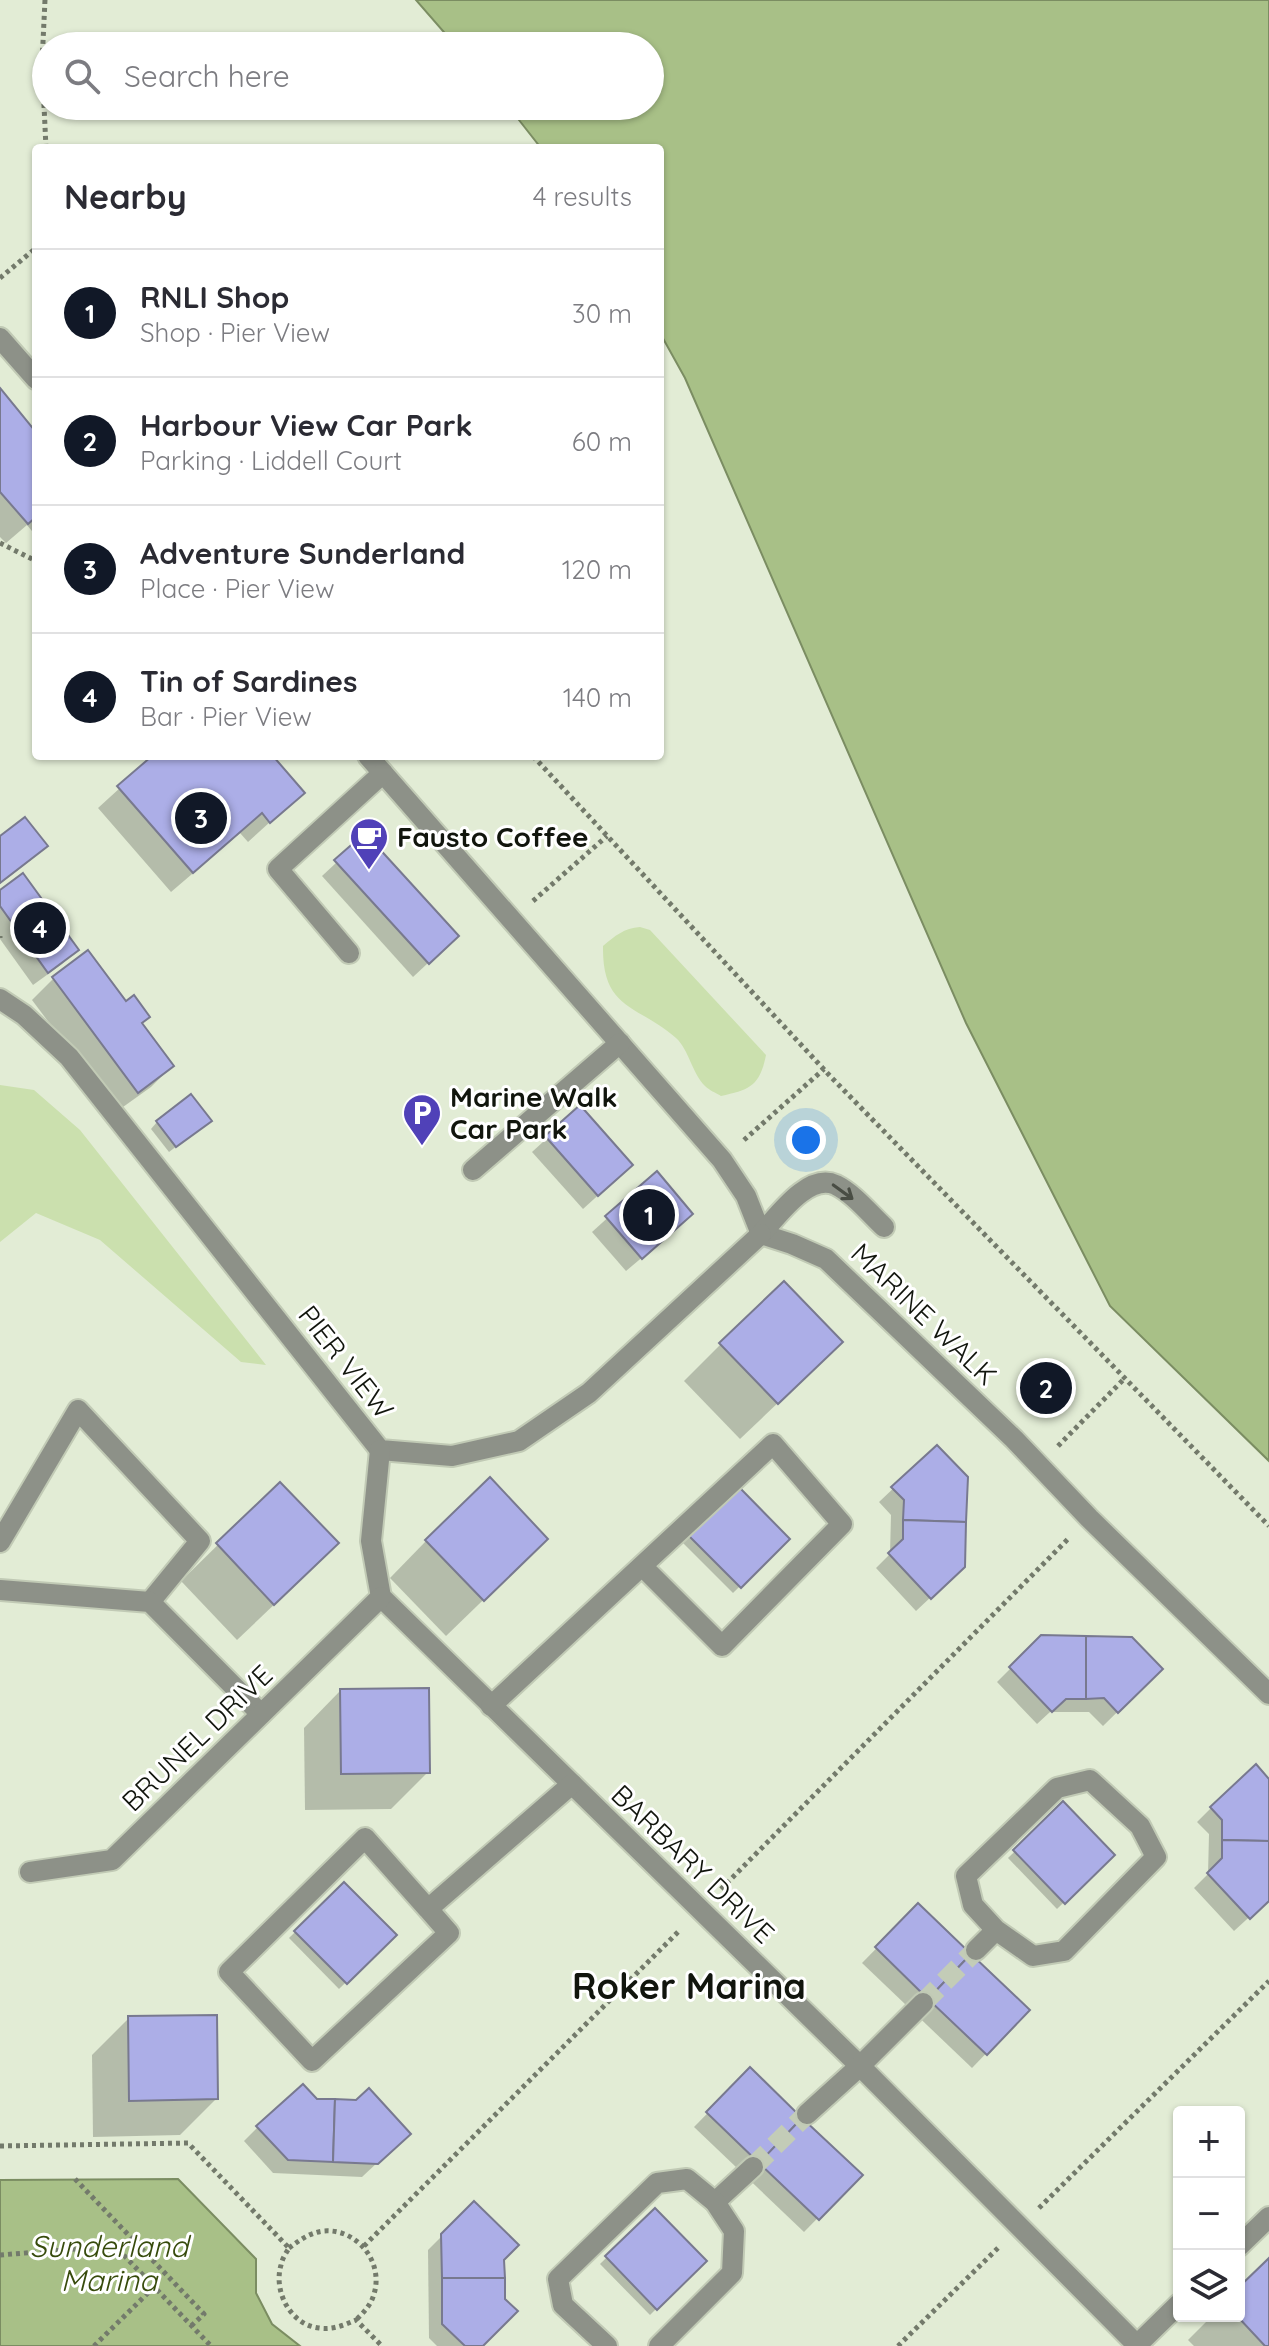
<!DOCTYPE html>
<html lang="en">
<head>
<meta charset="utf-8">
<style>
	:root { --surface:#fff; --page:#f7f7f7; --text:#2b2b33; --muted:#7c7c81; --line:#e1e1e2; --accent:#111827 }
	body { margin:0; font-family:Quicksand,sans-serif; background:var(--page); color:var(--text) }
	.controls { position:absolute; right:24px; bottom:24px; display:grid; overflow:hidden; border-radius:8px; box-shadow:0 2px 6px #0004 }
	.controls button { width:72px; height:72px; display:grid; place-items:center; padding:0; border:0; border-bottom:2px solid var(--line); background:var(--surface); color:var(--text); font:40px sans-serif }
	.you { position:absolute; left:806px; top:1140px; width:28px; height:28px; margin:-20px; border:6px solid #fff; border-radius:50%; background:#1a73e8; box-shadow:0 0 0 12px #1a73e833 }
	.badge { display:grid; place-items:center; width:52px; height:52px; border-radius:50%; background:var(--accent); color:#fff; font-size:26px; font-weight:700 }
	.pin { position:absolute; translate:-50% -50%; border:4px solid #fff; box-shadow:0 2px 8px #0006 }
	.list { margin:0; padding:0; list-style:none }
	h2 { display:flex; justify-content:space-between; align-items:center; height:104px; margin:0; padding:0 32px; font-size:34px }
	h2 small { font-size:26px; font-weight:400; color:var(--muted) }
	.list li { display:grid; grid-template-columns:52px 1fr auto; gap:24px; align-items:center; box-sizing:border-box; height:128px; padding:0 32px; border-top:2px solid var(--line) }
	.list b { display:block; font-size:30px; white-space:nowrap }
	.list p { margin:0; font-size:26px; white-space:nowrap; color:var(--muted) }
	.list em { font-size:26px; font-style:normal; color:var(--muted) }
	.icon { flex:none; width:44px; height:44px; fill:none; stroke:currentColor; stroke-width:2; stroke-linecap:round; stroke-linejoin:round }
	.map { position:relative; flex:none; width:1269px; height:2346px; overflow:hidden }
	.search { position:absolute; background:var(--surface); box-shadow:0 2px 6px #0004; left:32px; top:32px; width:632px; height:88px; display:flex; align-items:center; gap:20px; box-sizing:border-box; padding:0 28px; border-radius:44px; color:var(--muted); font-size:30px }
	.panel { position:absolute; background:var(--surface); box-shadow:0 2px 6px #0004; left:32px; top:144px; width:632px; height:616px; border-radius:8px }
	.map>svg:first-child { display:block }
</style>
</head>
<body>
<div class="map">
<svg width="1269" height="2346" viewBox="0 0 1269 2346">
	<rect width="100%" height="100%" fill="#e2ecd5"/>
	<g fill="#cbe0ae">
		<path d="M640,927L650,930L766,1055C760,1085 751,1090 721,1096C716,1093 709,1090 705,1086C692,1073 689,1050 676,1038C637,1004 602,1010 603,946C615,936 624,928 640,927Z"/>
		<path d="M0,1085L34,1090L80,1130L266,1365L241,1362L100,1240L36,1213L0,1242Z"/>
	</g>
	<g fill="#a8c087" stroke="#7b8d62" stroke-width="2">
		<path d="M416,0H1269V1461L1110,1306L966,1023L685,378L660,333V148H541L508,106H650V46H456Z"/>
		<path d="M178,2179L256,2259V2293L272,2324L300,2346H0V2180Z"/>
	</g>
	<g fill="#0003">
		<path d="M0,392L36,435V536L27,525L6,543L0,537Z"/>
		<path d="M155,756H270L302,793L248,842L240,833L171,892L98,808Z"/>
		<path d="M365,836L442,950L413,977L322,876Z"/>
		<path d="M0,839L45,846L31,860L0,884Z"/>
		<path d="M0,892L76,950L62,964L33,985L0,939Z"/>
		<path d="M87,953L172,1066L151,1087L116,1112L32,1000L53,979Z"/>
		<path d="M580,1108L616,1179L583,1209L532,1152Z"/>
		<path d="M157,1122L202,1127L169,1152L151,1129Z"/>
		<path d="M656,1174L677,1228L626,1271L592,1232Z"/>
		<path d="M721,1344L803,1379L740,1439L684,1381Z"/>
		<path d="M937,1447L948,1581L916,1611L876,1568L890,1554L891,1515L879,1502Z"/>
		<path d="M280,1484L300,1580L237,1640L181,1581Z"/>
		<path d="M738,1488L788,1539L733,1593L683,1543Z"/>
		<path d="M426,1541L509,1575L446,1636L390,1578Z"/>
		<path d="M1042,1637L1161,1669L1103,1726L1089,1712H1050L1037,1724L997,1682Z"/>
		<path d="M340,1691L428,1772L391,1809L305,1810L304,1728Z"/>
		<path d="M1269,1782V1899L1234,1931L1194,1888L1208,1874L1209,1834L1197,1822L1211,1808Z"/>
		<path d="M1063,1804L1112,1855L1057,1909L1008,1858Z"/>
		<path d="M344,1884L394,1935L339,1989L289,1938Z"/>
		<path d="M918,1906L1027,2011L972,2068L862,1963Z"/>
		<path d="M129,2018L216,2099L180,2135L93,2137L92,2055Z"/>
		<path d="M750,2070L860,2175L804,2232L694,2127Z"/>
		<path d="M316,2101L394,2147L362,2177L273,2173L244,2141L258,2127Z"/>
		<path d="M474,2204L502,2259L480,2346H437L429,2338L428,2250Z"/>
		<path d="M655,2210L704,2261L650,2315L600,2264Z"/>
		<path d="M1269,2261V2346H1194L1188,2340L1212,2316H1239V2289Z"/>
	</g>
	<g fill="#acaee7" stroke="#78798f" stroke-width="2">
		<path d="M0,388L36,432V517L28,524L0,492Z"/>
		<path d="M152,756H273L305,793L270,823L262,813L193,873L117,786Z"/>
		<path d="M25,817L48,846L0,883V836Z"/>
		<path d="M365,833L459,936L429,964L334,860Z"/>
		<path d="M23,873L79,950L48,973L0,906V890Z"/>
		<path d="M88,950L126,1001L134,995L150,1017L142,1023L174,1066L138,1093L52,977Z"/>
		<path d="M191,1094L212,1121L176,1147L156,1121Z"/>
		<path d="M580,1105L633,1165L598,1196L545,1136Z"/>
		<path d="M657,1171L693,1214L642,1259L605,1216Z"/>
		<path d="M784,1281L843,1342L778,1404L719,1343Z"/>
		<path d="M937,1445L968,1477L966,1522L903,1520L904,1500L891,1487Z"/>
		<path d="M490,1477L548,1539L484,1601L425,1540Z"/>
		<path d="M280,1482L339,1543L274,1605L216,1543Z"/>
		<path d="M738,1486L790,1539L741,1588L688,1535Z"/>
		<path d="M903,1520L966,1522L965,1567L931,1599L888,1553L903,1539Z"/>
		<path d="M1041,1635L1086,1636V1699H1066L1052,1712L1009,1667Z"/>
		<path d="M1086,1636L1132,1637L1163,1669L1118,1713L1104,1698L1086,1699Z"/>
		<path d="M429,1688L430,1773L341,1774L340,1689Z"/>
		<path d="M1256,1764L1269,1779V1841L1222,1840V1820L1210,1807Z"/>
		<path d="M1063,1801L1115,1855L1065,1904L1013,1850Z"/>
		<path d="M1222,1840L1269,1841V1901L1250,1919L1207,1873L1222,1858Z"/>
		<path d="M344,1882L397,1935L347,1984L294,1931Z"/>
		<path d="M918,1903L971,1954L928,1999L875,1947Z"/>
		<path d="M971,1954L1030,2010L987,2055L928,1999Z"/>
		<path d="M217,2015L218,2099L129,2101L128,2016Z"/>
		<path d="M750,2067L802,2118L759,2163L706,2112Z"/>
		<path d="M303,2084L317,2099H335L333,2162L288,2160L256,2126Z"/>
		<path d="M369,2088L411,2134L378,2164L333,2162L335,2099L356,2100Z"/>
		<path d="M802,2118L863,2175L819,2220L759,2163Z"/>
		<path d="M474,2201L519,2245L504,2260L505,2278H442L441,2234Z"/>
		<path d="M655,2208L707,2261L657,2310L605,2256Z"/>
		<path d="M1269,2258V2346H1265L1237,2316H1239V2287Z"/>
		<path d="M442,2278H505V2299L518,2311L483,2346H465L442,2324Z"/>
	</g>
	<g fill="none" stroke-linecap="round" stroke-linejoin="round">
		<g stroke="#c3ccb7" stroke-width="20" stroke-dasharray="20 10" stroke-linecap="butt">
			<path d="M923,2003L976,1950"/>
			<path d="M753,2167L807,2114"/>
		</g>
		<defs>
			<g id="lane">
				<path d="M0,338L36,379"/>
				<path d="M368,756L722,1160L746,1196L761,1234L792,1244L826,1259L1014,1439L1089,1518L1269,1694"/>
				<path d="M349,953L278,869L383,773"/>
				<path d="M473,1170L620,1043"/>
				<path d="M761,1234C777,1217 808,1172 836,1185C854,1194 869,1213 884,1227"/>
			</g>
			<g id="street">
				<path d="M0,999L24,1015L69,1057L380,1450L452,1456L519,1441L589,1393L761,1234"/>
				<path d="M380,1450L371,1541L381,1597L860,2066L1137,2345"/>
				<path d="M0,1542L78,1410L200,1541L150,1602"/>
				<path d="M0,1590L150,1602L261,1714"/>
				<path d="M491,1706L773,1444L842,1524L722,1646L642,1566"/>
				<path d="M30,1872L112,1860L381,1597"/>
				<path d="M428,1909L365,1838L229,1972L312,2061L449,1933L428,1909L572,1784"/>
				<path d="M976,1950L996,1930L973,1905L966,1876L1057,1788L1090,1780L1140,1826L1156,1857L1064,1951L1033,1956L996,1930"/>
				<path d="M807,2114L860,2066L923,2003"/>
				<path d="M715,2202L753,2167"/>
				<path d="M1239,2246L1269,2217"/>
				<path d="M607,2346L563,2305L558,2279L657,2183L687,2179L715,2202L734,2231L732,2273L659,2346"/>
				<path d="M1136,2346L1179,2304"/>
			</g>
		</defs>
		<use href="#lane" stroke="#c1cab5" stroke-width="24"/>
		<use href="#street" stroke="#c1cab5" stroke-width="24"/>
		<g stroke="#737a6b" stroke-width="5" stroke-dasharray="4 4" stroke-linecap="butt">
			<path d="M45,0L42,63L46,148"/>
			<path d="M0,278L36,248"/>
			<path d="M0,543L36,561"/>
			<path d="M533,756L831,1077L1269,1526"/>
			<path d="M533,901L607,836"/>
			<path d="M0,936V938"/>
			<path d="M744,1140L824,1069"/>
			<path d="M1058,1446L1125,1378"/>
			<path d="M721,1889L1069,1538"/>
			<path d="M0,2146L188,2143L289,2248C286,2253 282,2259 281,2265C273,2292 291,2325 319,2328C333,2330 344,2325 356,2320L382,2346"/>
			<path d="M75,2179L204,2314L191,2326"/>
			<path d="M1039,2208L1269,1981"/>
			<path d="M364,2246L680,1930"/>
			<path d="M289,2248C300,2240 309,2233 323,2231C357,2228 384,2262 374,2294C371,2305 364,2312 356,2320"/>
			<path d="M0,2255L115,2246L211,2346"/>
			<path d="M94,2346L154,2287"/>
			<path d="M898,2346L1000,2246"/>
		</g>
		<use href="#lane" stroke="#8d9188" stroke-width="20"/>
		<use href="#street" stroke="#8d9188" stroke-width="20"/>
	</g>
	<defs><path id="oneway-shaft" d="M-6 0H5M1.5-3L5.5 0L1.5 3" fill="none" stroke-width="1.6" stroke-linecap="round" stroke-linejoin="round" transform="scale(2)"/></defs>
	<use stroke="#494d44" href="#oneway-shaft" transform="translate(843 1192) rotate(36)"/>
	<defs>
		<symbol id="cafe-pin" viewBox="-11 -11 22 30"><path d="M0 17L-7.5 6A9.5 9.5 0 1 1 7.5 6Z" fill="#5041b8" stroke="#fff"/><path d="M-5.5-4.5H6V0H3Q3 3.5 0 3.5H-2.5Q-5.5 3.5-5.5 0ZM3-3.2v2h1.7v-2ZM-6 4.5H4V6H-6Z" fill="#fff"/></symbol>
		<symbol id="parking-pin" viewBox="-11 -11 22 30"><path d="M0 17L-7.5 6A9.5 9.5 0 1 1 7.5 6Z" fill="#5041b8" stroke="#fff"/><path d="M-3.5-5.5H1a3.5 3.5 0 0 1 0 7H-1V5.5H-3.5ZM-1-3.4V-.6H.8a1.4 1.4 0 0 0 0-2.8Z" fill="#fff"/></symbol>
	</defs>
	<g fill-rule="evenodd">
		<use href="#cafe-pin" x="347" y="815" width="44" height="60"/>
		<use href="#parking-pin" x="400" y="1091" width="44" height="60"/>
	</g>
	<g text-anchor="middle" stroke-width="6" stroke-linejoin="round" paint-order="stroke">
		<g font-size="28" font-weight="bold" fill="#11150d" stroke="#fff" text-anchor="start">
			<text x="397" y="847">Fausto Coffee</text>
			<text x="450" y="1107">Marine Walk<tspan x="450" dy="32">Car Park</tspan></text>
		</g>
		<g font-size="28" fill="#11150d" stroke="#fff">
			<text transform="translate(924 1314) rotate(44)" y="10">MARINE WALK</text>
			<text transform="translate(346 1362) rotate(52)" y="10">PIER VIEW</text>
			<text transform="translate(197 1738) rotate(-44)" y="10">BRUNEL DRIVE</text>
			<text transform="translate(693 1864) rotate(44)" y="10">BARBARY DRIVE</text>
		</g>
		<g font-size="30" font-style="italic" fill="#374b0c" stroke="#fff">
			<text x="109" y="2257">Sunderland<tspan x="109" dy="34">Marina</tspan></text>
		</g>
		<g font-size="36" font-weight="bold" fill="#11150d" stroke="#fff">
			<text x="689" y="1999">Roker Marina</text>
		</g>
	</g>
</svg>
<div class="controls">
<button>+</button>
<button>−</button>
<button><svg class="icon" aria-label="layers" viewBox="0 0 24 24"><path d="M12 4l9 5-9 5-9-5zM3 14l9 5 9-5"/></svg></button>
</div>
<div class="you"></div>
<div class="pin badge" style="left:649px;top:1215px">1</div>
<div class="pin badge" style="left:1046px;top:1388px">2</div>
<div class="pin badge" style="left:201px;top:818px">3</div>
<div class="pin badge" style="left:40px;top:928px">4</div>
<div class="search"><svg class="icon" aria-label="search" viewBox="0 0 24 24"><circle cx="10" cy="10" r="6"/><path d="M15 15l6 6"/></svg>Search here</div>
<section class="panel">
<h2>Nearby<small>4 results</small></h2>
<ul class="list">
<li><span class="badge">1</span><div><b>RNLI Shop</b><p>Shop · Pier View</p></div><em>30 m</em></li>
<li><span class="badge">2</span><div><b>Harbour View Car Park</b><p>Parking · Liddell Court</p></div><em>60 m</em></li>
<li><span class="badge">3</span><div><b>Adventure Sunderland</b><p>Place · Pier View</p></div><em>120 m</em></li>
<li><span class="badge">4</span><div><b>Tin of Sardines</b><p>Bar · Pier View</p></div><em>140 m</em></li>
</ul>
</section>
</div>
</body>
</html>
